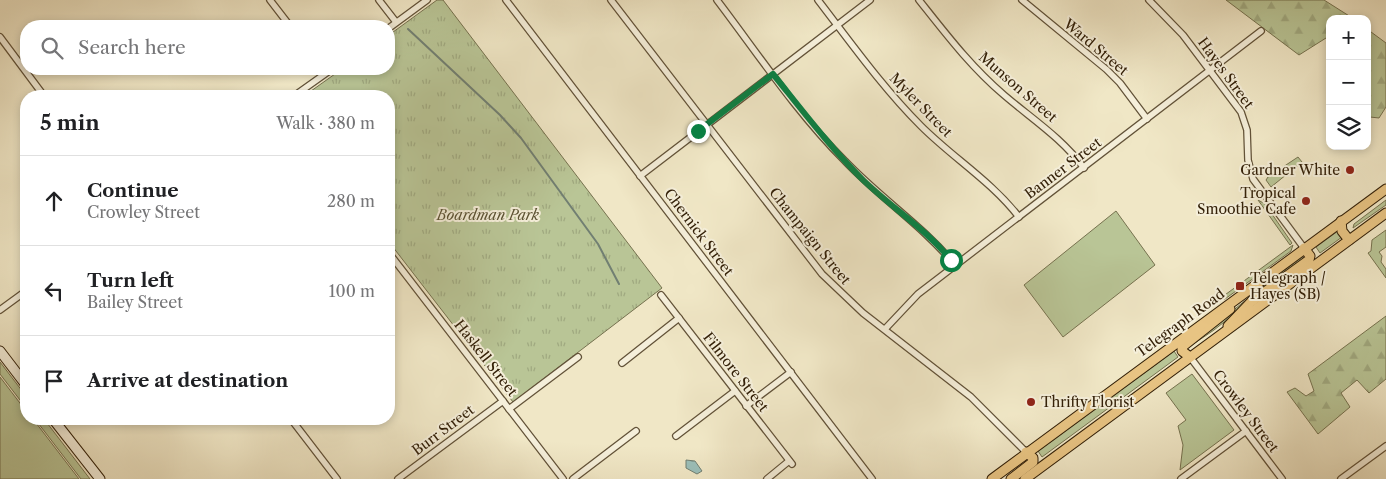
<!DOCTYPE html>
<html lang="en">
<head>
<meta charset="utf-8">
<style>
	:root { --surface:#fff; --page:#f6f6f6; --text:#202124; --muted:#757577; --line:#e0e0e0 }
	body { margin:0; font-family:"Libre Caslon Text",serif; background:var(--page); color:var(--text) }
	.controls { position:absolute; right:15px; top:15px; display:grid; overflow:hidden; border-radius:10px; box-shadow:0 2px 8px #0003 }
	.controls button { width:45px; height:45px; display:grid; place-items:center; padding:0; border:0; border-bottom:1px solid var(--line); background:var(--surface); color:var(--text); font:25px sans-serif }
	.stop { position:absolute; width:15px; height:15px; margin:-11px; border:4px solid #0b8043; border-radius:50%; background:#fff }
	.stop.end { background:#0b8043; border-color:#fff; box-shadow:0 1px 5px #0008 }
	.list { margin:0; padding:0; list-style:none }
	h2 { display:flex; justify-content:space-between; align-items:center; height:65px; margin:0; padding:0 20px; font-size:21px }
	h2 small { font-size:16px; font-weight:400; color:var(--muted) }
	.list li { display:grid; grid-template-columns:32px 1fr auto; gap:15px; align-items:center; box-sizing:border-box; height:90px; padding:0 20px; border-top:1px solid var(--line) }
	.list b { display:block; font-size:19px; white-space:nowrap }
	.list p { margin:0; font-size:16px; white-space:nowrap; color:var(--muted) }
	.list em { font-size:16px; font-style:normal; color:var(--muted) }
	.icon { flex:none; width:28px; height:28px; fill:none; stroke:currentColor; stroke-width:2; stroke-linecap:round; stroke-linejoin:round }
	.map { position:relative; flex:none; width:1386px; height:479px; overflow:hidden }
	.search { position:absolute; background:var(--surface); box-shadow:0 2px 8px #0003; left:20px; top:20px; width:375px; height:55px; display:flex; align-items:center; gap:12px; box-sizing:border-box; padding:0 18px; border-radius:20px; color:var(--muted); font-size:19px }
	.panel { position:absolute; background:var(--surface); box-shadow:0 2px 8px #0003; left:20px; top:90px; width:375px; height:335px; border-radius:20px }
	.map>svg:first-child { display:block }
</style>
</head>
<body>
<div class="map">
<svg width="1386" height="479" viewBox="0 0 1386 479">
	<defs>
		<pattern id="forest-firs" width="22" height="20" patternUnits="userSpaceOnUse" patternTransform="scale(1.25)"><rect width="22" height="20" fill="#b9c596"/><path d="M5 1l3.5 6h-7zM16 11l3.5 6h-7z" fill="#a0a980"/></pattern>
		<pattern id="park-tufts" width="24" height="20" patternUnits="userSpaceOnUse" patternTransform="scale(1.25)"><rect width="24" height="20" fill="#b9c596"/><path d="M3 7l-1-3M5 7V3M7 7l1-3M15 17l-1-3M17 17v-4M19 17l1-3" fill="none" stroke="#a0a980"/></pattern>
		<pattern id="water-ripples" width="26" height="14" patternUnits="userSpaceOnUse" patternTransform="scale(1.25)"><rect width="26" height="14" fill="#9bbfb9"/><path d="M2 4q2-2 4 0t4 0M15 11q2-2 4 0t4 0" fill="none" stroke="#7f9b94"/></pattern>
	</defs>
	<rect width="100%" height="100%" fill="#f0e7c6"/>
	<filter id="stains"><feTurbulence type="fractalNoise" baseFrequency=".004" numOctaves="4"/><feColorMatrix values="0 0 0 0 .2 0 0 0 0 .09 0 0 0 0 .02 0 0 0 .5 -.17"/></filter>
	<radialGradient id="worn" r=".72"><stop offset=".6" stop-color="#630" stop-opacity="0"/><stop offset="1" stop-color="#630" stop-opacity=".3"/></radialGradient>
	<g fill="#b9c596" stroke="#76724f">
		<path d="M1298,157L1302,162L1271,187L1266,180L1268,177Z"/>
		<path d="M1258,200L1265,204L1292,243L1290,245Z"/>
		<path d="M1386,200V205L1353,228L1354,224Z"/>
		<path d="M1116,211L1155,265L1063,337L1024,285Z"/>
		<path d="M1386,230V247L1379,252L1382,256L1381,262L1386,269V278L1368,253L1371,251L1372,240Z"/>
		<path d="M1338,231L1342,237L1320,253L1316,247Z"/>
		<path d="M1293,245L1291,251L1225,299L1218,300Z"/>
		<path d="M1302,257L1305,258L1214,330L1189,347L1259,289Z"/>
		<path d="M1174,351L1178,357L1042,457L1038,451Z"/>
		<path d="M0,362L26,396V398L24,396L20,400L0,374Z"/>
		<path d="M1192,374L1234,430L1180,470L1183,445L1178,426L1186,420L1166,393Z"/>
		<path d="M0,377L26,411V419H33L79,479H0Z"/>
		<path d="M35,419H44L90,479H81Z"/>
	</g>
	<g fill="url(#forest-firs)" stroke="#76724f">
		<path d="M1226,0H1324L1354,19H1330V40L1326,38L1299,55Z"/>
		<path d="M1367,29L1386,43V107L1379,118L1370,117L1367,113Z"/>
		<path d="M1386,316V379L1369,393L1357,380L1341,393L1350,407L1318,434L1287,392L1295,388L1306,396L1314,391L1308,374Z"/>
	</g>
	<path fill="url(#park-tufts)" stroke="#76724f" d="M437,0H443L662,288L513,402L389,242V96H304L342,69H389V35Z"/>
	<path fill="url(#water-ripples)" stroke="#717f72" d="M686,460L695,461L702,471L697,474L686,468Z"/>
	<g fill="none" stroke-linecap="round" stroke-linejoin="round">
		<path stroke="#717f72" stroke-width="2" d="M408,29L500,115L521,138L598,244L619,284"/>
		<defs>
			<g id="street">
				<path d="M270,0L290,26"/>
				<path d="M379,0L396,22"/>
				<path d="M506,0L872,479"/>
				<path d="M611,0L822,274L863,313L971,397L1026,452"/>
				<path d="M717,0C758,54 797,113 845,161C880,198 923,226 955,265"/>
				<path d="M818,0C851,43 883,88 921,126C953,158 991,181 1019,217"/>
				<path d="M919,0C946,34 971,67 1004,95C1032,119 1062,138 1084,168"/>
				<path d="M1022,0L1106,69L1120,83L1147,119"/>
				<path d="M1149,0L1183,35L1241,112L1247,130L1248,160L1253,179L1304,248"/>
				<path d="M389,28L427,0"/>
				<path d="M0,37L44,96"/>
				<path d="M294,96L332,69"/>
				<path d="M640,176L870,0"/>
				<path d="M389,253L563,479"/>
				<path d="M661,295L792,464"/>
				<path d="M0,310L26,291"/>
				<path d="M885,329L918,294L1261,31"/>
				<path d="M1190,357L1282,479"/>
				<path d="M622,363L679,318"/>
				<path d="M746,406L791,372"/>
				<path d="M509,409L578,357"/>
				<path d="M291,419L337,479"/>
				<path d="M676,436L735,391"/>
				<path d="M398,479L503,401"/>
				<path d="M573,479L636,431"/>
				<path d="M767,479L789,461"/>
				<path d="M1181,479L1246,431"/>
				<path d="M1341,479L1386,446"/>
			</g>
			<g id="secondary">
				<path d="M0,351L26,385"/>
				<path d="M53,419L100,479"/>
			</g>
			<g id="primary">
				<path d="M1341,221L1342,231L1349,240"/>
				<path d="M1228,326L1251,302L1309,260L1310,256L1304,248"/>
				<path d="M1190,357L1182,351V347L1230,309"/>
				<path d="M992,479L1386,189"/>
				<path d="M1011,479L1033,462V458L1026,452"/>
				<path d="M1025,479L1386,213"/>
			</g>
		</defs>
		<use href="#street" stroke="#625238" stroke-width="8"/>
		<use href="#secondary" stroke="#332008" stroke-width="11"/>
		<use href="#primary" stroke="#332008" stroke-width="11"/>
		<use href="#street" stroke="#f5efda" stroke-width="5.5"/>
		<use href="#secondary" stroke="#f5efda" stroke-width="9"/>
		<use href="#primary" stroke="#e8c483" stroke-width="9"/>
	</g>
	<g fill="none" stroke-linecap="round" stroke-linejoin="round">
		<path stroke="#0b8043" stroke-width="6" d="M698,131L773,74C802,110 830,147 863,180C892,208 926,229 951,260"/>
	</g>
	<g fill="#8f2418" stroke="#f5efda" stroke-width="2">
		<circle cx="1350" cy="170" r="5"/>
		<circle cx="1306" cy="201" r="5"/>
		<rect x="1235" y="281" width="10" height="10" rx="2.5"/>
		<circle cx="1031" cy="402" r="5"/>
	</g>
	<g text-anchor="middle" stroke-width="4" stroke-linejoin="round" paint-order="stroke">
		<g font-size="14" fill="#332008" stroke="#f5efda">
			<text transform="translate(1096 47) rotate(40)" y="5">Ward Street</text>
			<text transform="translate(1226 73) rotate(54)" y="5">Hayes Street</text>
			<text transform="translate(1018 87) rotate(41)" y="5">Munson Street</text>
			<text transform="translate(921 105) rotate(46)" y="5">Myler Street</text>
			<text transform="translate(1063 168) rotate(-37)" y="5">Banner Street</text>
			<text transform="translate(699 232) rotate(53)" y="5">Chernick Street</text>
			<text transform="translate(810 236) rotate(51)" y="5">Champaign Street</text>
			<text transform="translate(1180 323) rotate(-36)" y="5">Telegraph Road</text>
			<text transform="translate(486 358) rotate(52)" y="5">Haskell Street</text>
			<text transform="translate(736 372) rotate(52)" y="5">Filmore Street</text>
			<text transform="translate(1246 411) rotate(53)" y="5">Crowley Street</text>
			<text transform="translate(443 430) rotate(-37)" y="5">Burr Street</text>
		</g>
		<g font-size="14" fill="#332008" stroke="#f5efda" text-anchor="end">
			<text x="1340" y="175">Gardner White</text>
			<text x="1296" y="198">Tropical<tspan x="1296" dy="16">Smoothie Cafe</tspan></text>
			<text x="1250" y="283" text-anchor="start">Telegraph /<tspan x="1250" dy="16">Hayes (SB)</tspan></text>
			<text x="1041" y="407" text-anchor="start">Thrifty Florist</text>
		</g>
		<g font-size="14" font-style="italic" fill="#5b5233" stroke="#f5efda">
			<text x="488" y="220">Boardman Park</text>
		</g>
	</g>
	<rect width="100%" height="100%" filter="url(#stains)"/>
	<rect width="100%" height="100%" fill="url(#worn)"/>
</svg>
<div class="controls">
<button>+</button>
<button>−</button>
<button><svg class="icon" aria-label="layers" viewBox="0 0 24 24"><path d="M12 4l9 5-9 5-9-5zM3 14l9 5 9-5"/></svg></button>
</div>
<div class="stop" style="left:951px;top:260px"></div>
<div class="stop end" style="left:698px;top:131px"></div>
<div class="search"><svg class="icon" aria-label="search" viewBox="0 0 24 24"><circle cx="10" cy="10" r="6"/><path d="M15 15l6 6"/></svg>Search here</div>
<section class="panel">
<h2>5 min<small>Walk · 380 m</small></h2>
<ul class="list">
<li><svg class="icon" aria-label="ahead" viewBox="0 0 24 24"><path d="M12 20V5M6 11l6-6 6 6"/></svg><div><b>Continue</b><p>Crowley Street</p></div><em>280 m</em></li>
<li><svg class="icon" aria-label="left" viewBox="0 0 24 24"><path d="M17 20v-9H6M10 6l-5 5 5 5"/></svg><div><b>Turn left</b><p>Bailey Street</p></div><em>100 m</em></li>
<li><svg class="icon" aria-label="arrive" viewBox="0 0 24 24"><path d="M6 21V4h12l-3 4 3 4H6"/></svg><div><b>Arrive at destination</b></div></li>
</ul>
</section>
</div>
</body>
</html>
